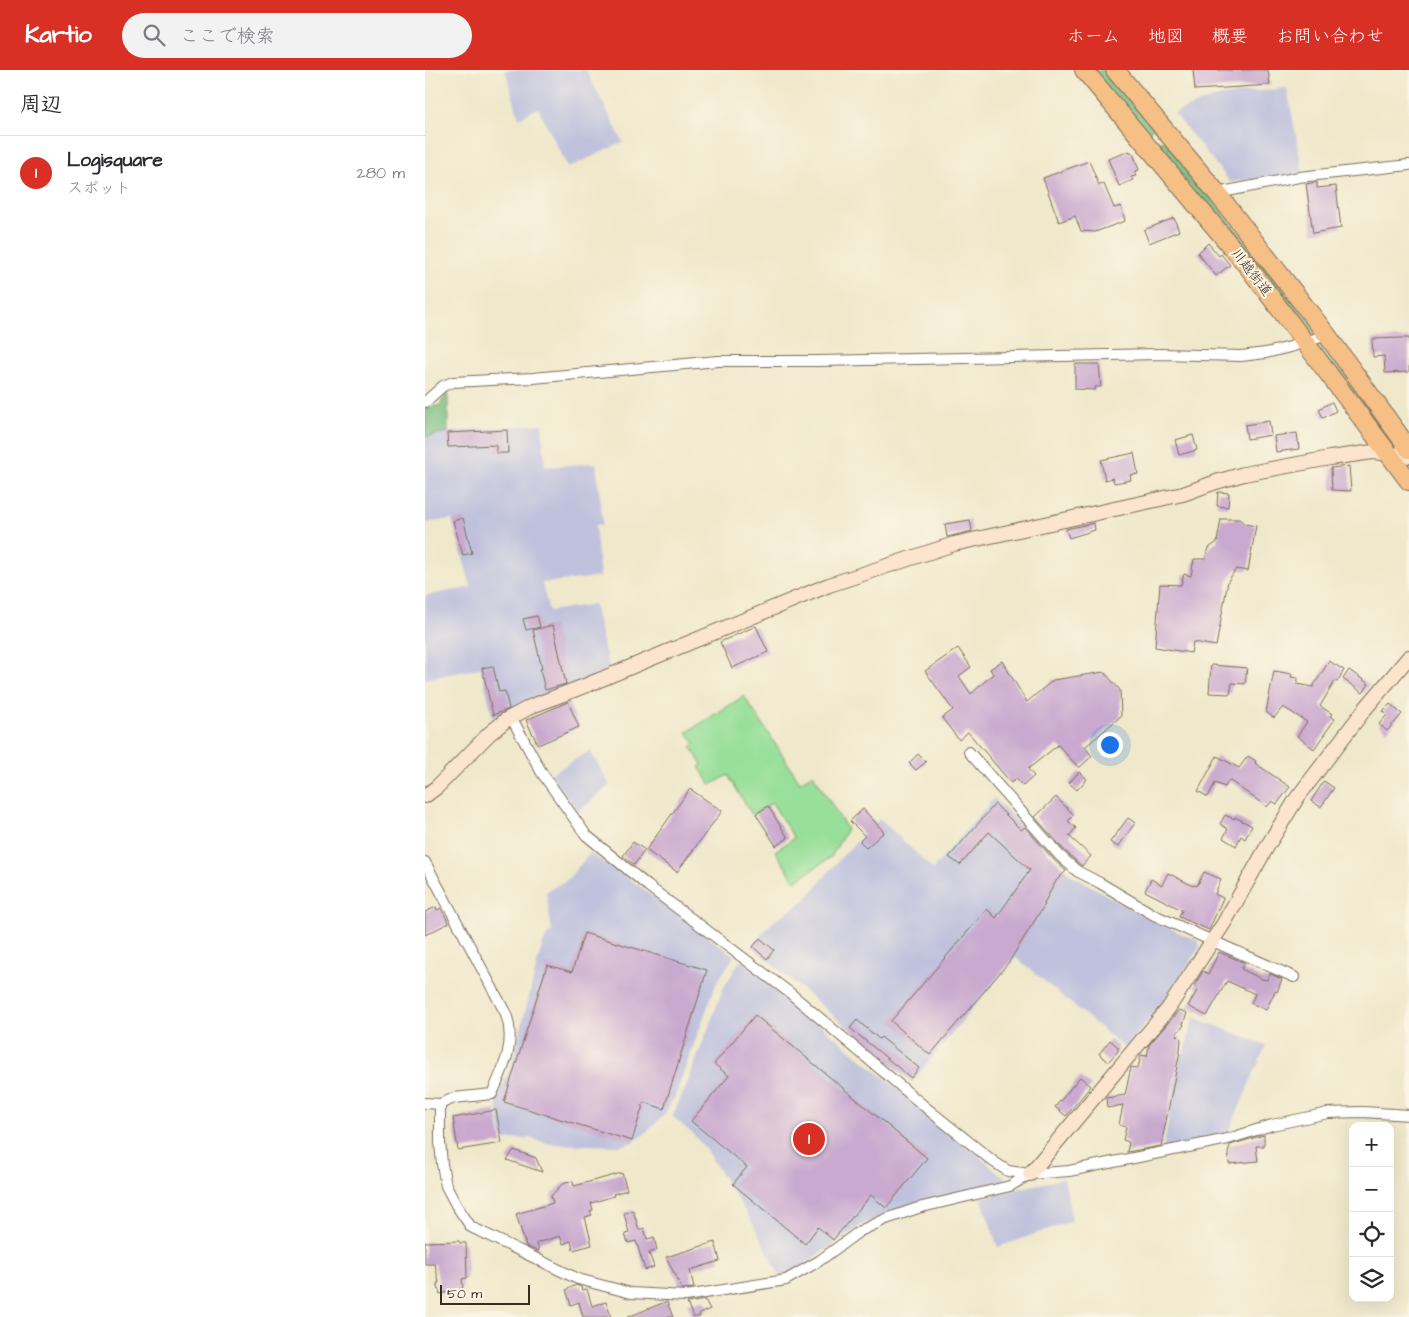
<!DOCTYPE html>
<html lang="ja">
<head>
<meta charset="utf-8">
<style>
	:root { --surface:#fff; --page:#f2f2f3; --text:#2b2b33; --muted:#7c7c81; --line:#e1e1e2; --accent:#d93025 }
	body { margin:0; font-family:"Architects Daughter","Klee One",sans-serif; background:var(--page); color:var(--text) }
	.controls { position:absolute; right:15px; bottom:15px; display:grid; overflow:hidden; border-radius:10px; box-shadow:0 5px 20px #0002 }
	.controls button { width:45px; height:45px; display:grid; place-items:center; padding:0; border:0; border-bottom:1px solid var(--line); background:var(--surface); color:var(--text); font:25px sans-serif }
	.scale { position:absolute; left:15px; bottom:12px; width:90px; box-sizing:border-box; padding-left:5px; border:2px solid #3b2a1e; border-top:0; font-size:14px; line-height:18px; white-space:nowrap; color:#3b2a1e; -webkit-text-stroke:4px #fcf5e5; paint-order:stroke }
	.you { position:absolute; left:684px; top:674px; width:18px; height:18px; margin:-12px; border:4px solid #fff; border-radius:50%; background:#1a73e8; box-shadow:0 0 0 8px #1a73e833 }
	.badge { display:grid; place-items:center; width:32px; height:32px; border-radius:50%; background:var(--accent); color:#fff; font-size:16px; font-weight:700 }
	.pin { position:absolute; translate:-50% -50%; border:2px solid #fff; box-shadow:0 1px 5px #0006 }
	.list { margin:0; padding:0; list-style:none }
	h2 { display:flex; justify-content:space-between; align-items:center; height:65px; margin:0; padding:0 20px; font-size:21px }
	h2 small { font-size:16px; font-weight:400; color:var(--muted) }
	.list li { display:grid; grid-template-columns:32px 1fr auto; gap:15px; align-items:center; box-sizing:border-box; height:75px; padding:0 20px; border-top:1px solid var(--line) }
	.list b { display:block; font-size:19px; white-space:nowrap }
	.list p { margin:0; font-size:16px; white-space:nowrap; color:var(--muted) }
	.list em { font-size:16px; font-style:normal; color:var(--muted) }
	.icon { flex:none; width:28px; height:28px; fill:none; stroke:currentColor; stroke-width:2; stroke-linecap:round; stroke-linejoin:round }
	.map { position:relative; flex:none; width:984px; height:1247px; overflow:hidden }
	header { display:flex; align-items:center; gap:30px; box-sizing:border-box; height:70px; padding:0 25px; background:var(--accent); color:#fff }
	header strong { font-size:24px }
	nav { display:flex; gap:28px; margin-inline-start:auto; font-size:18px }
	.search { width:350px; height:45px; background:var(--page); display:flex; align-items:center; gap:12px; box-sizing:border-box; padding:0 18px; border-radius:28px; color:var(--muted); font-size:19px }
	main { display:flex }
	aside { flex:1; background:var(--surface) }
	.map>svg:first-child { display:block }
</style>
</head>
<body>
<header>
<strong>Kartio</strong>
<div class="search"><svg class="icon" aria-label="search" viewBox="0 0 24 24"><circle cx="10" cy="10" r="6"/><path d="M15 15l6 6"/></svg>ここで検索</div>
<nav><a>ホーム</a><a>地図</a><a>概要</a><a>お問い合わせ</a></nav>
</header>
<main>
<aside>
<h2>周辺<small></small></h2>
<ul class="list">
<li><span class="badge">1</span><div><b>Logisquare</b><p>スポット</p></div><em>280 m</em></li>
</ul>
</aside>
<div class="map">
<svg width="984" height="1247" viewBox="0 0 984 1247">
	<rect width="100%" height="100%" fill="#fcf5e5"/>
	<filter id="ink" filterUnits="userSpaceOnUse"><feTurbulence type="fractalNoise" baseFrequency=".02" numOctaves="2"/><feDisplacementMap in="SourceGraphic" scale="10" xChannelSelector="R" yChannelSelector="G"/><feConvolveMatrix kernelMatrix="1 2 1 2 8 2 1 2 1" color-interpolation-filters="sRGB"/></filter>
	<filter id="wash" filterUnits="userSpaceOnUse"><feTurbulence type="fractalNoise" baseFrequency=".0096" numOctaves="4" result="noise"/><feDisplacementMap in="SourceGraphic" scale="20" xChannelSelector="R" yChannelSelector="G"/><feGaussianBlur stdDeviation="1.12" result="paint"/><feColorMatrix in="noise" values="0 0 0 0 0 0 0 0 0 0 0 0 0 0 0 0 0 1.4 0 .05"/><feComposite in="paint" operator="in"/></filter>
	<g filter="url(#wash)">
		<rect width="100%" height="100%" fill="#efe8ca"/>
		<g fill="#c0c2dd">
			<path d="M80,0H161L198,72L143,98L113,38L94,48Z"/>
			<path d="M862,18L878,103L805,112L749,43L787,28L817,23Z"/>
			<path d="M117,354L120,397L171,393L178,454L170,455L175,507L117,513L124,541L169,534L184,599L69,653L56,598L0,609V526L46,517L27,449L0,453V367L23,362Z"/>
			<path d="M165,681L185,715L153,742L125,704Z"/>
			<path d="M569,728L645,804L724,849L773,871L775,877L740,930L700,978L590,887L487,1012L326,876L350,850L380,830L418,785L455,749L508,799Z"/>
			<path d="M165,783L203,808L309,886L291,914L250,1026L240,1044L223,1061L209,1072L194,1076L125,1074L104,1068L78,1070L71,1029L86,998L116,879L122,865L127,862L121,822L143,809Z"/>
			<path d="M316,889L580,1108L579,1114L438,1154L371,1200L356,1208L327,1152L279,1077L268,1064L247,1046L261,1017L298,919Z"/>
			<path d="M768,947L841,975L802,1066L738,1079L756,983H760Z"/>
			<path d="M639,1108L647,1151L573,1177L556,1128Z"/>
		</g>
		<path fill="#97df9a" stroke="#69845c" d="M319,626L375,712L388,704L422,759L406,787L370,811L350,781L369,768L347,733L327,745L303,705L286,715L274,697L277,695L266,677L270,674L262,662Z"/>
		<g fill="#79be82" stroke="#5a7450">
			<path d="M666,0H684L729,56C726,61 724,62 718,62Z"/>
			<path d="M740,70L891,259L890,265L884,266L733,76L735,71Z"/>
			<path d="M898,271L954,352V354L951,355L892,277L894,272Z"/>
			<path d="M23,320V362L0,367V338L15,335Z"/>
		</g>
		<g id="blocks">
			<g fill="#c9a9cf">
				<path d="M768,0H843L845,15L770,20Z"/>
				<path d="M705,81L706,83H708L714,100L709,102L711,106L706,107L708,110L694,116L683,89Z"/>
				<path d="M664,91L674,115L679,114L689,138L696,136L700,151L670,162L656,161L650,146L634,152L618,108Z"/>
				<path d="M892,112V118L911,116L916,158L888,163L881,114Z"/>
				<path d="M749,148L754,161L724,173L719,160Z"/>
				<path d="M783,173L794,186L796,184L805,195L791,206L773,183Z"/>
				<path d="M975,268H984V302L960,303L959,286L948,287L947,269Z"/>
				<path d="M650,294H674L676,317H670V320L650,319Z"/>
				<path d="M907,332L911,341L898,348L894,339Z"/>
				<path d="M844,351L846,365L822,369L820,355Z"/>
				<path d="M82,360L83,383H71V375L23,377L22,363Z"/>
				<path d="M872,363L874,379L851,382L849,366Z"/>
				<path d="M768,365L772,380L754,385L750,370Z"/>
				<path d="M709,383L713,404L705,405L706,410L689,413L688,408L680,410L676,390Z"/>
				<path d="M924,396L926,421L907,420L906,398Z"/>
				<path d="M793,422L804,423L803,437L792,436Z"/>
				<path d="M38,448L47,483L38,485L28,451Z"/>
				<path d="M796,449H814L820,454L831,456L823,501L811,499L803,511L791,576L768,572L766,583L730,577L735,514L756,515L759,504L766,506L769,489H780L784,478L792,472Z"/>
				<path d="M545,450L547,461L522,467L520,454Z"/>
				<path d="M669,453L670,460L644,468L641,459Z"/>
				<path d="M112,546L115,557L101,560L98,549Z"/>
				<path d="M128,555L141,614L120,620L115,599H117L108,560Z"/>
				<path d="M331,556L343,582L307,598L295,572Z"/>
				<path d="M533,578L546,597L534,606L546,624L568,604L565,599L577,591L602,632L628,610L679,602L695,620L696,646L660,677L667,686L654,698L633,675L603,699L609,706L598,716L591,709L586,713L543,662L534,670L517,648L528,640L500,601Z"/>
				<path d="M904,591L919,600L912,612L910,611L895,636L907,644L905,646L910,649L889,679L872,666L882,652L858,637L849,648L841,642L849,601L867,604L866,607L873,608L872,614L888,617Z"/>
				<path d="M786,595L822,598L820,614L807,613L805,624L784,623Z"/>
				<path d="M68,596L74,622L80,621L84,639L68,645L57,598Z"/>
				<path d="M924,600L944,614L938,623L918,609Z"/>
				<path d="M143,632L154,657L113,675L101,650Z"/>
				<path d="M965,634L977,644L962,661L954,654L962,645L958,641Z"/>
				<path d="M493,684L501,692L491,700L484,693Z"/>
				<path d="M792,686L814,698L823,686L831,691L830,693L865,717L852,734L847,731L842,737L804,710L800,717L790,713L783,727L773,721Z"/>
				<path d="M654,702L662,709L652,720L644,713Z"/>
				<path d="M899,711L909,718L896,737L886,731Z"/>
				<path d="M265,719L297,741L252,802L221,780Z"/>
				<path d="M631,727L649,745L643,751L651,758L644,766L666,786L657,796L639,780L610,747Z"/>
				<path d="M570,734L596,760L600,757L629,790L641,801L631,811L619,833L620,834L584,892L505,985L466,951L562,839L571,848L605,800L564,762L535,795L524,787Z"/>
				<path d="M343,736L363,768L351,776L331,744Z"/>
				<path d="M438,739L459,762L441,778L435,771L440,766L425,751Z"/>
				<path d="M800,745L809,749L810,747L827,756L820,769L816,766L811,776L798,768L803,759L795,754Z"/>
				<path d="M703,748L710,753L693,777L685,772Z"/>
				<path d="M208,772L220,780L209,795L198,786Z"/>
				<path d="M779,802L796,809L790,824L798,828L784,860L754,847L757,840L720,821L726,809L737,815L743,803L768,816L769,815L772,816Z"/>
				<path d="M11,837L12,840L16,838L24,853L0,865V842Z"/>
				<path d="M159,863L282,900L239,1039L219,1032L207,1071L79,1032L122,895L147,902Z"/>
				<path d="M335,868L349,880L342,889L328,877Z"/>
				<path d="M794,882L820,893L816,899L837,909L842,910L845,904L857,909L852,922L850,921L841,940L826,933L830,924L802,911L782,946L763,936L773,919L769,916L778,901L783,904Z"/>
				<path d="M754,940L762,943L758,954L759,955L751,964L756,969L755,981L736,1076L702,1082L704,1072L698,1070L701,1057L694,1055L698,1035L682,1038L681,1028L700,1025L706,997L713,998L716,985L722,986L724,975Z"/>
				<path d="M330,945L502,1088L461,1138L446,1125L408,1170L393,1157L380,1174L308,1114L322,1097L266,1051L304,1006L289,994Z"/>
				<path d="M432,950L454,969L456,967L494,998L486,1008L425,958Z"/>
				<path d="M685,970L693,977V981L683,992L674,984Z"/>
				<path d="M655,1007L666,1016L641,1046L630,1037Z"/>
				<path d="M71,1040L77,1073L33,1080L28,1048Z"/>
				<path d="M839,1065V1076H831L833,1091L804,1094L803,1083L805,1075Z"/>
				<path d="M89,1080L111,1088L117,1102L82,1090Z"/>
				<path d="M197,1103L202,1120L188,1124L189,1126L166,1133L168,1140L165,1141L167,1145L160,1147L167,1175L148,1180L146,1171L138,1174L135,1166L112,1173L114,1181H112L101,1176L91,1144L128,1133L126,1126L137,1114L148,1111L149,1116Z"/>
				<path d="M208,1140L214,1160L219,1158L222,1169L229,1167L232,1180L224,1183L229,1197L220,1200L211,1171L203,1173L200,1164L204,1163L199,1143Z"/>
				<path d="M34,1171L35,1173H41L42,1208L37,1209L38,1218L15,1224L12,1213H14L10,1194H0V1172Z"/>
				<path d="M290,1172L295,1191L265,1200L269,1218L256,1219L250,1203H249L241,1187Z"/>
				<path d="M151,1215L156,1217L157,1220L162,1219L167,1236L181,1232L186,1247H158L154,1232L146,1235L141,1220Z"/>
				<path d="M280,1230L285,1239L274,1244L275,1247H268L262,1233Z"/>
				<path d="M240,1232H242L248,1247H203Z"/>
			</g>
		</g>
	</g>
	<g filter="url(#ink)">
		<use href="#blocks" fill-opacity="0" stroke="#7a6c5a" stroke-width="1"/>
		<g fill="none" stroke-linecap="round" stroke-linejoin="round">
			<defs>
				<g id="street">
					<path d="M792,123L874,107L984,95"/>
					<path d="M0,332L18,316L28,312L108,308L293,291H394L735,284L816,286L841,283L865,277L902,265"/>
					<path d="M86,647L117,703L161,765L223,816L365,923L505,1041L569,1092L583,1101L605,1104L644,1101L803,1069L847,1055L903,1043L938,1042L984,1045"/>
					<path d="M544,682L634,785L652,801L675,813L729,845L869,907"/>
					<path d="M0,792L81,944C91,973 79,997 67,1024L29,1028L15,1034L0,1033"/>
					<path d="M15,1034V1072L17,1094L21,1116L31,1135L46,1157L153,1209L206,1223L261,1226L361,1210L394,1191L435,1161L461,1149L493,1138L585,1116L605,1104"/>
				</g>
				<g id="secondary">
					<path d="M0,726L12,717L64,664L81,650L107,636L162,615L404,515L529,474L758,424L791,412L819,404L905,388L948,382L984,386"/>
					<path d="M605,1104L743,939L799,853L843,775L872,728L940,639L984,587"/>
				</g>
				<g id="highway">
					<path d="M659,0L824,198L984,411"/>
					<path d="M690,0L792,123L902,265L984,379"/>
				</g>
			</defs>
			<use href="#street" stroke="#7a6c5a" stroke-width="12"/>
			<use href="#secondary" stroke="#7a6c5a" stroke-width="16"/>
			<use href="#highway" stroke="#7a6c5a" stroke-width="20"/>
			<use href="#street" stroke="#fff" stroke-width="10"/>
			<use href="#secondary" stroke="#fbe5cf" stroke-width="14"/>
			<use href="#highway" stroke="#f5bf86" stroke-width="18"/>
		</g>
	</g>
	<g text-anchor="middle" stroke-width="4" stroke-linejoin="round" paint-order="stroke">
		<g font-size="14" fill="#3b2a1e" stroke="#fcf5e5">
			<text transform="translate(827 202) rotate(52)" y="5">川越街道</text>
		</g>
	</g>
</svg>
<div class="controls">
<button>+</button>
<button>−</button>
<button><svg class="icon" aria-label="locate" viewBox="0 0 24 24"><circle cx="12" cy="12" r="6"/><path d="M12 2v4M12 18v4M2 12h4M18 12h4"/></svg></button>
<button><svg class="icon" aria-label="layers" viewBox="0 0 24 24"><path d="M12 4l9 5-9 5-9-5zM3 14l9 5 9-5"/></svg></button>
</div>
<div class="scale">50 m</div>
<div class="you"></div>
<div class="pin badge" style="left:384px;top:1069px">1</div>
</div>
</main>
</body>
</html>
